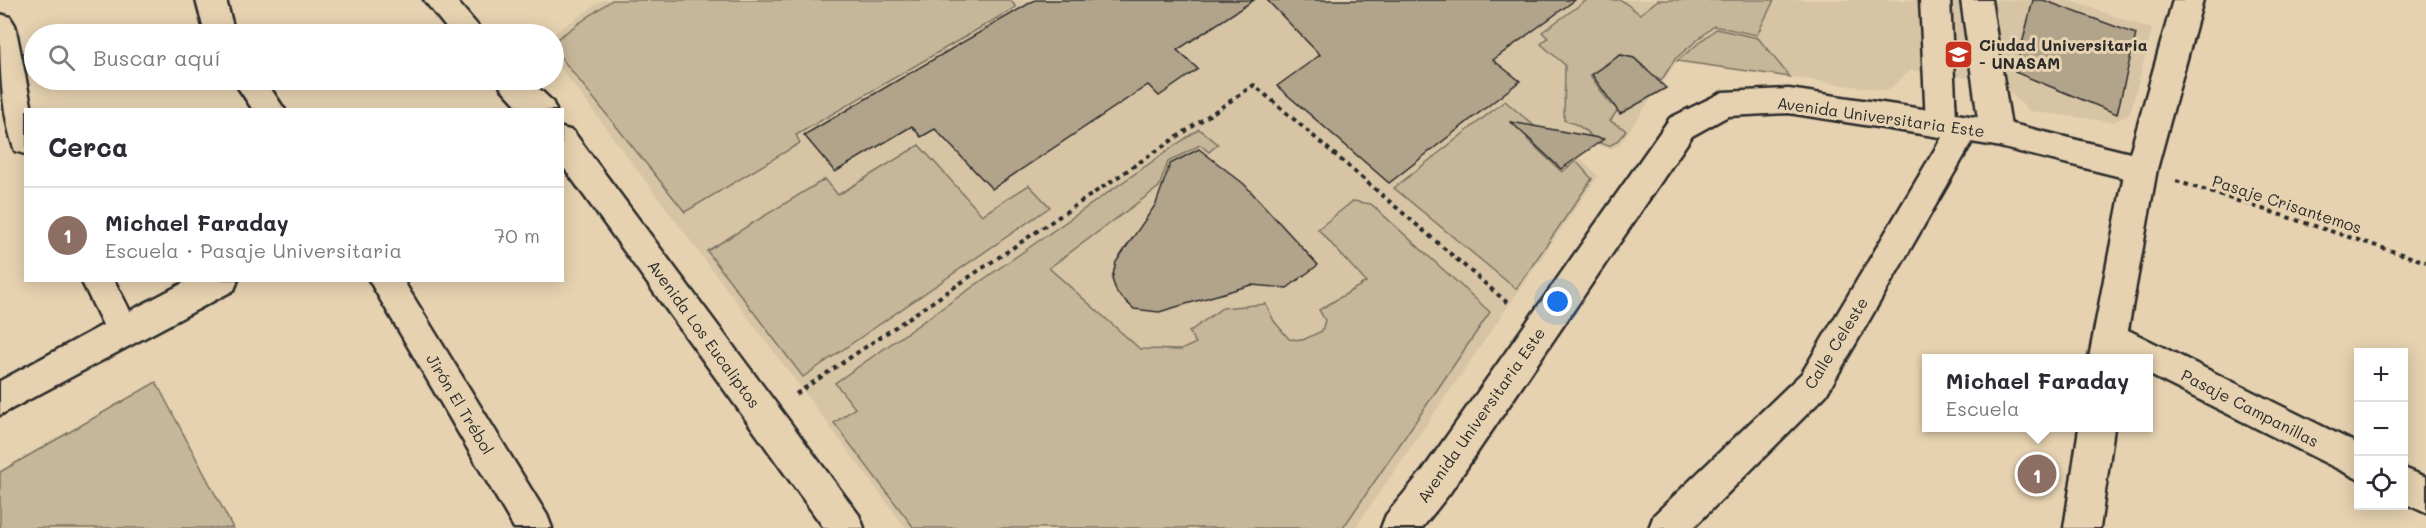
<!DOCTYPE html>
<html lang="es">
<head>
<meta charset="utf-8">
<style>
	:root { --surface:#fff; --page:#f7f7f7; --text:#2b2b33; --muted:#7c7c81; --line:#e1e1e2; --accent:#db2777 }
	body { margin:0; font-family:Mali,sans-serif; background:var(--page); color:var(--text) }
	.controls { position:absolute; right:18px; bottom:18px; display:grid; overflow:hidden; border-radius:0px; box-shadow:0 3px 15px #0003 }
	.controls button { width:54px; height:54px; display:grid; place-items:center; padding:0; border:0; border-bottom:2px solid var(--line); background:var(--surface); color:var(--text); font:30px sans-serif }
	.you { position:absolute; left:1558px; top:302px; width:21px; height:21px; margin:-15px; border:4px solid #fff; border-radius:50%; background:#1a73e8; box-shadow:0 0 0 9px #1a73e833 }
	.badge { display:grid; place-items:center; width:39px; height:39px; border-radius:50%; background:var(--accent); color:#fff; font-size:20px; font-weight:700 }
	.pin { position:absolute; translate:-50% -50%; border:3px solid #fff; box-shadow:0 2px 6px #0006 }
	.popup { position:absolute; left:1922px; top:354px; width:231px; height:78px; box-sizing:border-box; display:grid; place-content:center; border-radius:0px; background:var(--surface); filter:drop-shadow(0 2px 4px #0005); font-size:20px; white-space:nowrap; color:var(--muted) }
	.popup b { font-size:22px; color:var(--text) }
	.popup::after { content:''; position:absolute; left:50%; top:100%; margin-left:-12px; border:12px solid transparent; border-top-color:var(--surface) }
	.list { margin:0; padding:0; list-style:none }
	h2 { display:flex; justify-content:space-between; align-items:center; height:78px; margin:0; padding:0 24px; font-size:26px }
	h2 small { font-size:20px; font-weight:400; color:var(--muted) }
	.list li { display:grid; grid-template-columns:39px 1fr auto; gap:18px; align-items:center; box-sizing:border-box; height:96px; padding:0 24px; border-top:2px solid var(--line) }
	.list b { display:block; font-size:22px; white-space:nowrap }
	.list p { margin:0; font-size:20px; white-space:nowrap; color:var(--muted) }
	.list em { font-size:20px; font-style:normal; color:var(--muted) }
	.icon { flex:none; width:33px; height:33px; fill:none; stroke:currentColor; stroke-width:2; stroke-linecap:round; stroke-linejoin:round }
	.map { position:relative; flex:none; width:2426px; height:528px; overflow:hidden }
	.search { position:absolute; background:var(--surface); box-shadow:0 3px 15px #0003; left:24px; top:24px; width:540px; height:66px; display:flex; align-items:center; gap:15px; box-sizing:border-box; padding:0 21px; border-radius:33px; color:var(--muted); font-size:22px }
	.panel { position:absolute; background:var(--surface); box-shadow:0 3px 15px #0003; left:24px; top:108px; width:540px; height:174px; border-radius:0px }
	.map>svg:first-child { display:block }
</style>
</head>
<body>
<div class="map">
<svg width="2426" height="528" viewBox="0 0 2426 528">
	<rect width="100%" height="100%" fill="#e6d2b0"/>
	<filter id="ink" filterUnits="userSpaceOnUse"><feTurbulence type="fractalNoise" baseFrequency=".0167" numOctaves="2"/><feDisplacementMap in="SourceGraphic" scale="12" xChannelSelector="R" yChannelSelector="G"/><feConvolveMatrix kernelMatrix="1 2 1 2 8 2 1 2 1" color-interpolation-filters="sRGB"/></filter>
	<g filter="url(#ink)">
		<path fill="#d6c4a5" d="M603,0H2068L2152,29L2130,114L2113,122L2029,111L2000,82L1911,70L1887,91L1790,77L1758,38L1715,29L1677,61L1619,145L1610,149L1596,145L1579,157L1598,176L1355,528H906L554,59L553,34Z"/>
		<g fill="#c7b79a" stroke="#797162" stroke-width="1.5">
			<path d="M612,0H1010L1016,7L796,135L800,143L685,212L554,49V41Z"/>
			<path d="M1587,0H1621L1640,14L1658,0H1774L1757,35L1714,26L1675,59L1661,81L1634,58L1620,54L1590,75L1610,104L1619,108L1610,121L1626,130C1605,161 1599,138 1577,125C1574,123 1568,122 1564,120L1565,65L1541,44L1548,38L1542,32Z"/>
			<path d="M1716,29L1758,38L1790,77L1677,61Z"/>
			<path d="M1505,101L1539,130L1527,139L1562,172L1576,161L1592,179L1516,289L1394,188Z"/>
			<path d="M1199,129L1218,144L1209,152L1200,145L1168,162L1159,187L1049,268L1140,349L1181,350L1196,343L1189,332L1222,308L1266,304L1274,321L1289,339L1303,340L1322,331L1325,320L1319,310L1366,282L1318,229L1353,201L1371,204L1490,312L1343,528H914L834,423L855,408L835,383Z"/>
			<path d="M919,145L982,215L1029,185L1050,207L803,377L707,251L825,179L838,195Z"/>
			<path d="M156,382L233,528H0V472Z"/>
		</g>
		<g fill="#b2a48b" stroke="#2b2b2b" stroke-width="1.5">
			<path d="M1035,0H1254L1177,50L1198,69L1159,96L1148,85L992,189L935,129L921,137L912,126L835,172L804,135Z"/>
			<path d="M1267,0H1575L1493,60L1520,81L1389,183L1277,86L1320,55Z"/>
			<path d="M2033,0H2043L2136,34L2117,114L2015,72Z"/>
			<path d="M1620,55L1634,58L1666,88L1620,114L1592,75Z"/>
			<path d="M1511,122L1604,139L1561,169Z"/>
			<path d="M1199,149L1244,184L1318,265L1287,288L1251,285L1159,312L1134,309L1117,293L1112,279L1116,262L1156,204L1170,164Z"/>
		</g>
		<g fill="none" stroke-linecap="round" stroke-linejoin="round">
			<defs>
				<g id="minor">
					<path d="M196,0H226L235,34H205Z"/>
					<path d="M1920,0H1950L1956,118L1964,116L1975,119L1979,128L1975,137L1826,395L1693,528H1649L1654,515L1802,373L1944,134L1930,132L1926,123Z"/>
					<path d="M1961,0H1991L2012,133L2007,142L1996,146L1985,142L1980,133Z"/>
					<path d="M0,14L10,17L15,25L32,110H26V154L15,151C0,110 0,59 0,14Z"/>
					<path d="M233,80H265L285,110H253Z"/>
					<path d="M2141,156L2152,160L2157,169L2128,330L2358,444V479L2148,374V358H2089L2125,169L2130,160Z"/>
					<path d="M81,280H114L130,311L189,280H238L234,290L0,415V381L103,325Z"/>
					<path d="M369,280H403L547,515L552,528H514Z"/>
					<path d="M2079,428H2114L2100,528H2064Z"/>
					<path d="M2404,468L2426,477V513L2404,503Z"/>
				</g>
				<g id="major">
					<path d="M424,0H456L478,26L483,34H451Z"/>
					<path d="M2173,0H2203L2157,169L2152,178L2141,182L1996,146L1789,113L1728,116L1692,136L1449,494L1422,528H1381L1386,515L1423,470L1670,118L1723,92L1789,89L1996,120L2130,153Z"/>
					<path d="M497,80H530L552,101L556,110H521L501,88Z"/>
					<path d="M562,128L573,131L859,515L864,528H824L562,165Z"/>
				</g>
			</defs>
			<use href="#minor" stroke="#2b2b2b" stroke-width="5"/>
			<use href="#major" stroke="#2b2b2b" stroke-width="5"/>
			<g stroke="#2b2b2b" stroke-width="4" stroke-dasharray="4.5 4.5" stroke-linecap="butt">
				<path d="M2176,181L2426,262"/>
				<path d="M796,394L1254,85L1510,305"/>
			</g>
			<use href="#minor" fill="#e6d2b0" fill-rule="evenodd"/>
			<use href="#major" fill="#e6d2b0" fill-rule="evenodd"/>
		</g>
	</g>
	<defs>
		<symbol id="university-square" viewBox="-11 -11 22 22"><rect x="-9" y="-9" width="18" height="18" rx="4" fill="#c8321e" stroke="#e6d2b0"/><path d="M0-5L7-2L0 1L-7-2ZM-4 1L0 2.5L4 1V4Q0 6-4 4Z" fill="#fff"/></symbol>
	</defs>
	<g fill-rule="evenodd">
		<use href="#university-square" x="1942" y="38" width="33" height="33"/>
	</g>
	<g text-anchor="middle" stroke-width="6" stroke-linejoin="round" paint-order="stroke">
		<g font-size="16" font-weight="bold" fill="#2b2b2b" stroke="#e6d2b0" text-anchor="start">
			<text x="1979" y="51">Ciudad Universitaria<tspan x="1979" dy="18">- UNASAM</tspan></text>
		</g>
		<g font-size="16" fill="#2b2b2b" stroke="#e6d2b0">
			<text transform="translate(1881 117) rotate(8)" y="6">Avenida Universitaria Este</text>
			<text transform="translate(2287 204) rotate(18)" y="6">Pasaje Crisantemos</text>
			<text transform="translate(704 334) rotate(54)" y="6">Avenida Los Eucaliptos</text>
			<text transform="translate(1836 343) rotate(-58)" y="6">Calle Celeste</text>
			<text transform="translate(460 404) rotate(59)" y="6">Jirón El Trébol</text>
			<text transform="translate(2250 408) rotate(27)" y="6">Pasaje Campanillas</text>
			<text transform="translate(1481 415) rotate(-55)" y="6">Avenida Universitaria Este</text>
		</g>
	</g>
</svg>
<div class="controls">
<button>+</button>
<button>−</button>
<button><svg class="icon" aria-label="locate" viewBox="0 0 24 24"><circle cx="12" cy="12" r="6"/><path d="M12 2v4M12 18v4M2 12h4M18 12h4"/></svg></button>
</div>
<div class="you"></div>
<div class="pin badge" style="left:2037px;top:474px;background:#8d6e63">1</div>
<div class="popup"><b>Michael Faraday</b>Escuela</div>
<div class="search"><svg class="icon" aria-label="search" viewBox="0 0 24 24"><circle cx="10" cy="10" r="6"/><path d="M15 15l6 6"/></svg>Buscar aquí</div>
<section class="panel">
<h2>Cerca<small></small></h2>
<ul class="list">
<li><span class="badge" style="background:#8d6e63">1</span><div><b>Michael Faraday</b><p>Escuela · Pasaje Universitaria</p></div><em>70 m</em></li>
</ul>
</section>
</div>
</body>
</html>
